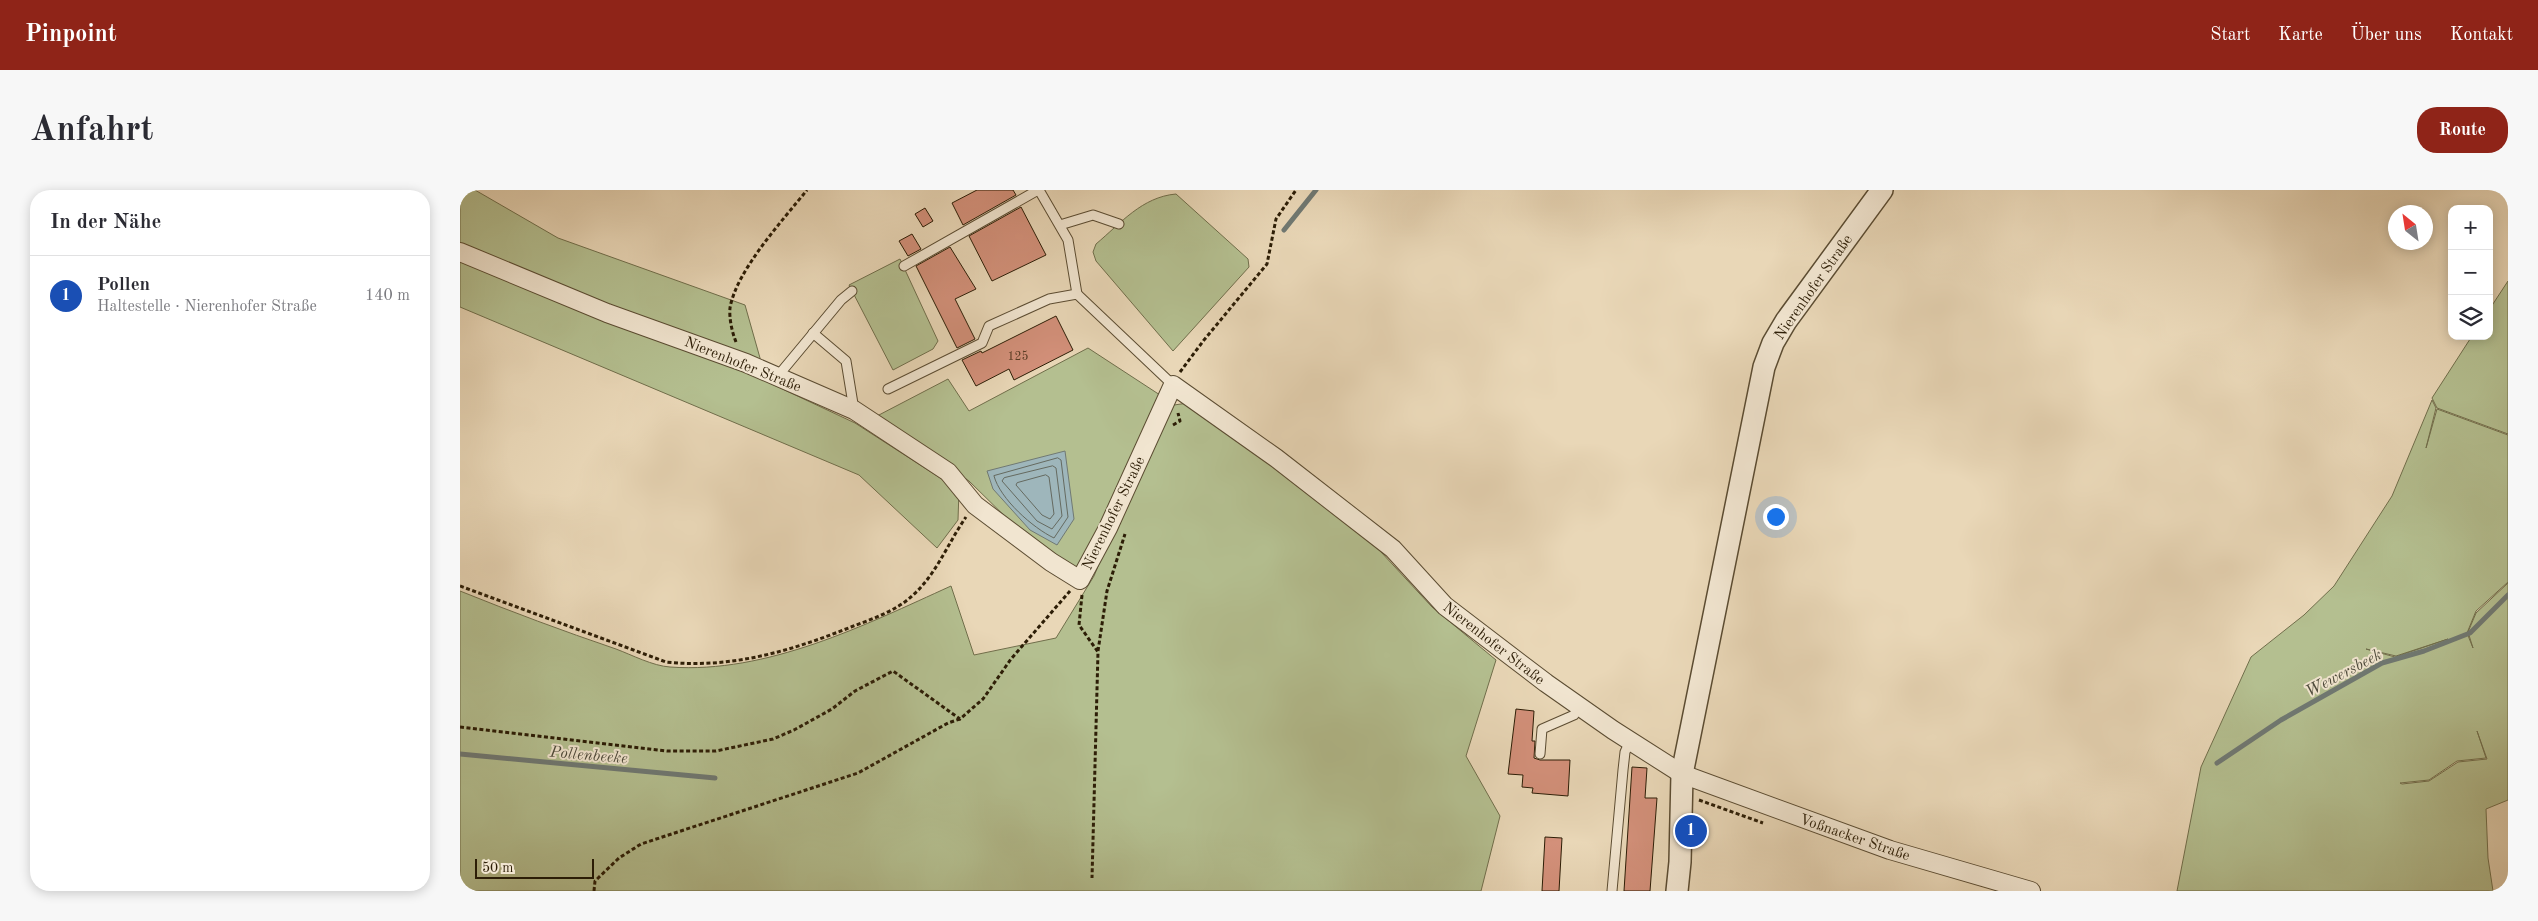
<!DOCTYPE html>
<html lang="de">
<head>
<meta charset="utf-8">
<style>
	:root { --surface:#fff; --page:#f7f7f7; --text:#2b2b33; --muted:#7c7c81; --line:#e1e1e2; --accent:#8f2418 }
	body { margin:0; font-family:"Old Standard TT",serif; background:var(--page); color:var(--text) }
	.controls { position:absolute; right:15px; top:15px; display:grid; overflow:hidden; border-radius:10px; box-shadow:0 2px 12px #0003 }
	.controls button { width:45px; height:45px; display:grid; place-items:center; padding:0; border:0; border-bottom:1px solid var(--line); background:var(--surface); color:var(--text); font:25px sans-serif }
	.compass { position:absolute; left:1928px; top:15px; width:45px; height:45px; border-radius:50%; background:var(--surface); box-shadow:0 2px 12px #0003; rotate:330deg }
	.scale { position:absolute; left:15px; bottom:12px; width:119px; box-sizing:border-box; padding-left:5px; border:2px solid #2c1d06; border-top:0; font-size:14px; line-height:18px; white-space:nowrap; color:#2c1d06; -webkit-text-stroke:4px #f1e5d0; paint-order:stroke }
	.you { position:absolute; left:1315px; top:326px; width:18px; height:18px; margin:-12px; border:4px solid #fff; border-radius:50%; background:#1a73e8; box-shadow:0 0 0 8px #1a73e833 }
	.badge { display:grid; place-items:center; width:32px; height:32px; border-radius:50%; background:var(--accent); color:#fff; font-size:16px; font-weight:700 }
	.pin { position:absolute; translate:-50% -50%; border:2px solid #fff; box-shadow:0 1px 5px #0006 }
	.list { margin:0; padding:0; list-style:none }
	h2 { display:flex; justify-content:space-between; align-items:center; height:65px; margin:0; padding:0 20px; font-size:21px }
	h2 small { font-size:16px; font-weight:400; color:var(--muted) }
	.list li { display:grid; grid-template-columns:32px 1fr auto; gap:15px; align-items:center; box-sizing:border-box; height:80px; padding:0 20px; border-top:1px solid var(--line) }
	.list b { display:block; font-size:19px; white-space:nowrap }
	.list p { margin:0; font-size:16px; white-space:nowrap; color:var(--muted) }
	.list em { font-size:16px; font-style:normal; color:var(--muted) }
	.icon { flex:none; width:28px; height:28px; fill:none; stroke:currentColor; stroke-width:2; stroke-linecap:round; stroke-linejoin:round }
	.map { position:relative; flex:none; width:2048px; height:701px; overflow:hidden; border-radius:20px }
	header { display:flex; align-items:center; gap:30px; box-sizing:border-box; height:70px; padding:0 25px; background:var(--accent); color:#fff }
	header strong { font-size:24px }
	nav { display:flex; gap:28px; margin-inline-start:auto; font-size:18px }
	.intro { display:flex; align-items:center; justify-content:space-between; box-sizing:border-box; height:120px; padding:0 30px }
	h1 { margin:0; font-size:35px }
	.button { padding:12px 22px; border-radius:20px; background:var(--accent); color:#fff; font-size:18px; font-weight:700 }
	main { display:flex; gap:30px; padding:0 30px }
	aside { flex:1; background:var(--surface); border-radius:20px; box-shadow:0 2px 12px #0003 }
	.map>svg:first-child { display:block }
</style>
</head>
<body>
<header>
<strong>Pinpoint</strong>
<nav><a>Start</a><a>Karte</a><a>Über uns</a><a>Kontakt</a></nav>
</header>
<div class="intro"><h1>Anfahrt</h1><a class="button">Route</a></div>
<main>
<aside>
<h2>In der Nähe<small></small></h2>
<ul class="list">
<li><span class="badge" style="background:#1a4fb4">1</span><div><b>Pollen</b><p>Haltestelle · Nierenhofer Straße</p></div><em>140 m</em></li>
</ul>
</aside>
<div class="map">
<svg width="2048" height="701" viewBox="0 0 2048 701">
	<rect width="100%" height="100%" fill="#e9d7b7"/>
	<filter id="stains"><feTurbulence type="fractalNoise" baseFrequency=".004" numOctaves="4"/><feColorMatrix values="0 0 0 0 .2 0 0 0 0 .09 0 0 0 0 .02 0 0 0 .5 -.17"/></filter>
	<radialGradient id="worn" r=".72"><stop offset=".6" stop-color="#630" stop-opacity="0"/><stop offset="1" stop-color="#630" stop-opacity=".3"/></radialGradient>
	<g fill="#b4bf90" stroke="#706e4b" fill-rule="evenodd">
		<path d="M0,0H15L98,48L285,115L300,168L299,188L395,233L499,300L498,330L477,358L399,285L0,117Z"/>
		<path d="M716,4L788,69L789,77L713,161L636,71L633,62L636,54C661,33 682,7 716,4Z"/>
		<path d="M440,69L478,151L473,159L433,180L389,95Z"/>
		<path d="M2048,91V244L1977,218L1972,208L2012,146H2029V120Z"/>
		<path d="M628,158L700,205L660,298L617,383L568,349L509,291L417,226L488,189L509,221Z"/>
		<path d="M1972,210L1976,218L1966,258L1977,219L2048,245V392L2016,421L2007,443L2013,458L2008,442L2016,423L2048,393V610L2026,619L2028,668L2033,701H1717L1741,577L1791,467L1844,425L1874,396L1932,306ZM1988,449L1935,467L1906,459L1936,466ZM2017,541L2027,569L1998,572L1969,591L1942,594L1940,593L1969,590L1997,571L2026,568Z"/>
		<path d="M728,213L878,320L921,362L972,417L1036,470L1006,566L1040,626L1021,701H0V401C52,422 103,441 156,459C172,465 193,476 210,477C307,484 405,435 491,396L514,465L596,448L634,386L671,297L707,216Z"/>
	</g>
	<path fill="#9eb6bb" stroke="#707973" d="M605,261L614,329L597,355L570,340L533,299L527,281Z"/>
	<g fill="none" stroke-linecap="round" stroke-linejoin="round">
		<g stroke="#656a60" stroke-width="1">
			<path d="M598,268L601,270L608,327L594,348C573,338 540,309 534,286Z"/>
			<path d="M593,276L596,278L602,326L592,339L577,331L542,291L544,288Z"/>
			<path d="M586,285L589,287L594,324L590,329L582,325L556,295L557,293Z"/>
		</g>
		<g stroke="#707973" stroke-width="5">
			<path d="M824,40L856,0"/>
			<path d="M0,564L255,588"/>
			<path d="M1757,573L1821,530L1922,473L1964,461L2010,443L2048,405"/>
		</g>
	</g>
	<g fill="#d3907a" stroke="#2c1d06">
		<path d="M517,0H553L556,5L503,35L492,13Z"/>
		<path d="M561,17L586,65L532,91L509,46Z"/>
		<path d="M465,18L473,31L463,37L455,24Z"/>
		<path d="M452,44L461,59L448,66L439,51Z"/>
		<path d="M490,57L516,99L495,109L515,149L497,158L456,76Z"/>
		<path d="M596,126L613,160L554,190L549,179L516,196L502,170L521,161L522,163Z"/>
		<path d="M1056,519L1074,521L1072,551H1075L1074,568L1080,570H1110L1108,606L1072,603L1073,598L1062,597L1063,585L1048,584Z"/>
		<path d="M1172,577L1187,578L1185,608H1197L1190,701H1164Z"/>
		<path d="M1085,647L1102,648L1099,701H1082Z"/>
	</g>
	<g fill="none" stroke-linecap="round" stroke-linejoin="round">
		<defs>
			<g id="service">
				<path d="M579,0L608,50L617,104"/>
				<path d="M600,35L633,25L659,34"/>
				<path d="M444,76L578,0"/>
				<path d="M353,143L386,171L394,220"/>
				<path d="M317,187L381,110L392,101"/>
				<path d="M428,199L522,153L529,136L589,109L617,104L713,195"/>
				<path d="M1080,564L1082,539L1114,525L1119,516"/>
				<path d="M1152,701L1163,580L1165,562L1170,551"/>
			</g>
			<path id="minor" d="M0,62L147,123L286,173L394,220L488,282L515,315L591,372L620,390L648,338L713,195L816,268L933,359L985,416L1086,493L1153,540L1222,584L1430,660L1571,701"/>
			<path id="tertiary" d="M1217,701L1220,672L1222,584L1304,177L1313,153L1326,131L1422,0"/>
		</defs>
		<use href="#service" stroke="#5b4c32" stroke-width="11"/>
		<use href="#minor" stroke="#5b4c32" stroke-width="20"/>
		<use href="#tertiary" stroke="#5b4c32" stroke-width="24"/>
		<g stroke="#2c1d06" stroke-width="3" stroke-dasharray="4 2.5" stroke-linecap="butt">
			<path d="M276,152C272,142 269,128 270,118C276,81 323,30 347,0"/>
			<path d="M720,182L744,150L807,74L816,29L836,0"/>
			<path d="M713,235L720,231L718,223"/>
			<path d="M0,396L206,472C271,479 331,461 391,437C412,429 436,421 452,406C476,385 488,353 506,327"/>
			<path d="M622,405L619,435L638,462L632,688"/>
			<path d="M638,461L647,401L665,344"/>
			<path d="M0,537L207,561H256L313,549L334,540L372,519L395,501L433,481L500,529L523,509L551,469L610,401"/>
			<path d="M1239,610L1303,633"/>
			<path d="M134,701L135,691L159,668L181,654L398,583L488,533L500,529"/>
		</g>
		<use href="#service" stroke="#f1e5d0" stroke-width="9"/>
		<use href="#minor" stroke="#f1e5d0" stroke-width="18"/>
		<use href="#tertiary" stroke="#f1e5d0" stroke-width="21"/>
	</g>
	<g text-anchor="middle" stroke-width="4" stroke-linejoin="round" paint-order="stroke">
		<g font-size="12" fill="#563a23">
			<text x="558" y="170">125</text>
		</g>
		<g font-size="15" fill="#2c1d06" stroke="#f1e5d0">
			<text transform="translate(1353 97) rotate(-55)" y="5">Nierenhofer Straße</text>
			<text transform="translate(283 174) rotate(22)" y="5">Nierenhofer Straße</text>
			<text transform="translate(653 323) rotate(-64)" y="5">Nierenhofer Straße</text>
			<text transform="translate(1034 453) rotate(38)" y="5">Nierenhofer Straße</text>
			<text transform="translate(1395 647) rotate(19)" y="5">Voßnacker Straße</text>
		</g>
		<g font-size="16" font-style="italic" fill="#4e4b3c" stroke="#f1e5d0">
			<text transform="translate(1883 482) rotate(-28)" y="6">Wewersbeek</text>
			<text transform="translate(129 564) rotate(5)" y="6">Pollenbeeke</text>
		</g>
	</g>
	<rect width="100%" height="100%" filter="url(#stains)"/>
	<rect width="100%" height="100%" fill="url(#worn)"/>
</svg>
<div class="controls">
<button>+</button>
<button>−</button>
<button><svg class="icon" aria-label="layers" viewBox="0 0 24 24"><path d="M12 4l9 5-9 5-9-5zM3 14l9 5 9-5"/></svg></button>
</div>
<svg class="compass" viewBox="-18 -18 36 36"><path d="M0-13l5 13h-10z" fill="#e53935"/><path d="M0 13l5-13h-10z" fill="#7c7c81"/></svg>
<div class="scale">50 m</div>
<div class="you"></div>
<div class="pin badge" style="left:1231px;top:641px;background:#1a4fb4">1</div>
</div>
</main>
</body>
</html>
